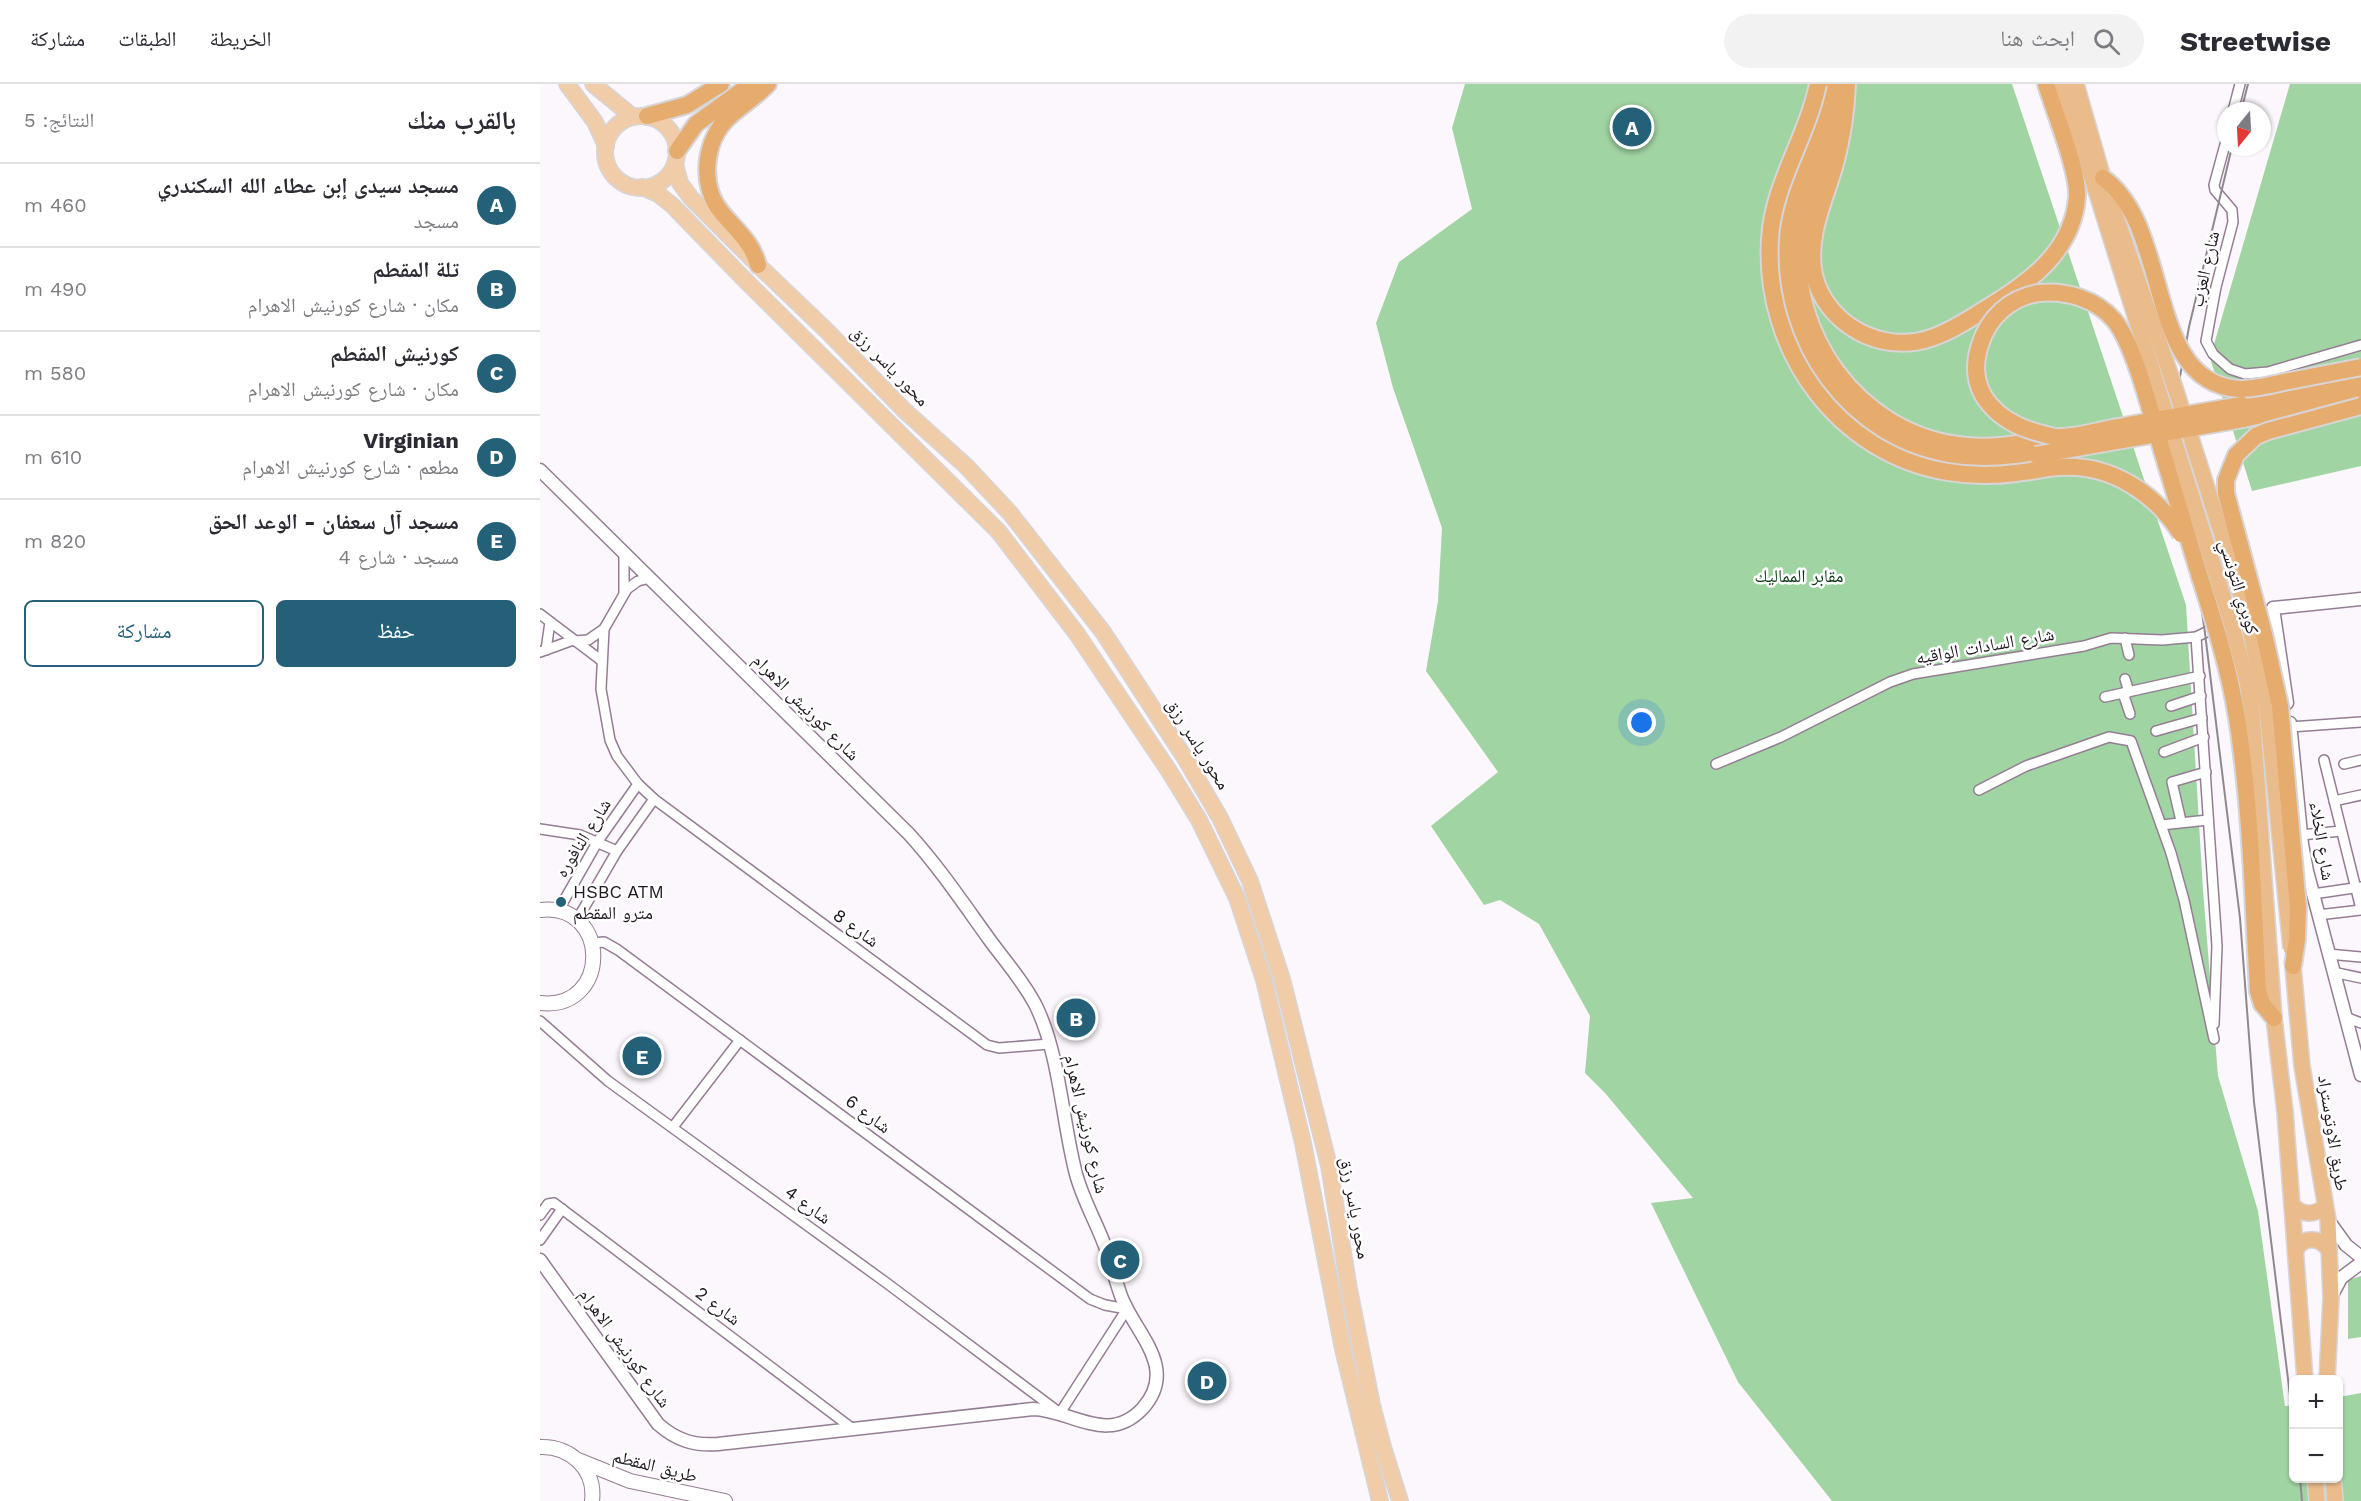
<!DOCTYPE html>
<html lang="ar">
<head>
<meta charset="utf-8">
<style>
	:root { --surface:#fff; --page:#f2f2f3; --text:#2b2b33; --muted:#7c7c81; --line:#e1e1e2; --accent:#246078 }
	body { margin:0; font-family:"Work Sans","Noto Naskh Arabic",sans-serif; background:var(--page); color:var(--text); direction:rtl }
	.controls { position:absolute; right:18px; bottom:18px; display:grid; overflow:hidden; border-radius:9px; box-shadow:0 2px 4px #0004 }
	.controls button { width:54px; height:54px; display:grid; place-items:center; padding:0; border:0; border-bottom:2px solid var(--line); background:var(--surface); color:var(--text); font:30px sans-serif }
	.compass { position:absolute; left:1677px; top:18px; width:54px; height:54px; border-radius:50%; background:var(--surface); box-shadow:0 2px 4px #0004; rotate:198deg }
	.you { position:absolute; left:1102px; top:639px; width:21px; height:21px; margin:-15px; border:4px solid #fff; border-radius:50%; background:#1a73e8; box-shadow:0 0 0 9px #1a73e833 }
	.badge { display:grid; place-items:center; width:39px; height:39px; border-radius:50%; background:var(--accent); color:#fff; font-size:20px; font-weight:700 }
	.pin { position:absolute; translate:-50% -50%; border:3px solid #fff; box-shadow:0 2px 6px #0006 }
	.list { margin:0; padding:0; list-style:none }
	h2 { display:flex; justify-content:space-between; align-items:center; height:78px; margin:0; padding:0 24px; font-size:26px }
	h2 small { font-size:20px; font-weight:400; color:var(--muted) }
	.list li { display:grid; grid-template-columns:39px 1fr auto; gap:18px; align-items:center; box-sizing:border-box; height:84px; padding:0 24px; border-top:2px solid var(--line) }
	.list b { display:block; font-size:22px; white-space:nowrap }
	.list p { margin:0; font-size:20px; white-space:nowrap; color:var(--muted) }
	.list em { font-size:20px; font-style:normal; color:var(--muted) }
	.actions { display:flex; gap:12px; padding:18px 24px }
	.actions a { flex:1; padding:14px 0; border:2px solid var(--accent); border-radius:9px; text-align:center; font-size:21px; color:var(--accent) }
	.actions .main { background:var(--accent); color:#fff }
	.icon { flex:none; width:33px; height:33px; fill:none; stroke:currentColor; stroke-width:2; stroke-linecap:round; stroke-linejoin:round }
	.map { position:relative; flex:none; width:1821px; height:1417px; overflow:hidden; direction:ltr }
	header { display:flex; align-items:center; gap:36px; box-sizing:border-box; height:84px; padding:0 30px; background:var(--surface); border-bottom:2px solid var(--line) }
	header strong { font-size:28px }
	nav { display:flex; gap:33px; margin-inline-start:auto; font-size:21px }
	.search { width:420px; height:54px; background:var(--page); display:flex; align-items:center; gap:15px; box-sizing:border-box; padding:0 21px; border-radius:33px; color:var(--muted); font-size:22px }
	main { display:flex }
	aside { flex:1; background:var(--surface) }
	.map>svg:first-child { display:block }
</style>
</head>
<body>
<header>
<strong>Streetwise</strong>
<div class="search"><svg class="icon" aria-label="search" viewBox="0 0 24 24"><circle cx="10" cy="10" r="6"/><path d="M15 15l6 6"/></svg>ابحث هنا</div>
<nav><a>الخريطة</a><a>الطبقات</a><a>مشاركة</a></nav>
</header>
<main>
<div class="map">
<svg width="1821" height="1417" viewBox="0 0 1821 1417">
	<rect width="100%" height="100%" fill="#fcf7fc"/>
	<g fill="#a1d4a3">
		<path d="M925,0H1472L1646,521L1663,806L1678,992L1718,1127L1745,1322L1753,1321L1754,1394H1798L1799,1313L1821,1309V1417H1292L1198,1298L1111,1119L1153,1114L1065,1009L1045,989L1050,932L999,840L960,816L944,821L891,742L958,688L886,587L898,517L902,444L853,304L836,239L859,178L932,125L912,44Z"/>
		<path d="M1750,0H1821V382L1712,407L1670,274Z"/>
		<path d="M1821,1192V1253L1808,1255V1196Z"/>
	</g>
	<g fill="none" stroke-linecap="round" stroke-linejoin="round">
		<defs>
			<g id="minor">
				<path d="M1693,27L1700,0"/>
				<path d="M1686,57L1674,101L1675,106L1692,126L1693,138L1676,203L1666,257L1673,270L1690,285L1705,290L1728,288L1821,261"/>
				<path d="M110,494L98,497L87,505L64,545L61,605L70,656L77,672L98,700L114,715L447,961L459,964L509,960"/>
				<path d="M84,508V468"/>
				<path d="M0,530L62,577"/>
				<path d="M1656,553L1677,862L1674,940"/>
				<path d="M1585,554L1589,571"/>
				<path d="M35,557L48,556L64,545"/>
				<path d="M6,566L10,538"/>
				<path d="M0,568L33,556"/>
				<path d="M1585,595L1589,608"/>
				<path d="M1583,609L1590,630"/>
				<path d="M1565,613L1660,592"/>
				<path d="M1631,622L1661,612"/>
				<path d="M1750,643L1821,638"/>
				<path d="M1616,647L1662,634"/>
				<path d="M1624,668L1664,653"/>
				<path d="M1784,676L1821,825"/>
				<path d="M1176,680L1241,653L1350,598L1373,590L1544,562L1571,554L1622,556L1656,553L1681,541L1711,531"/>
				<path d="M1804,680L1821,676"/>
				<path d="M1439,706L1486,682L1569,653L1591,657L1631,769L1644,816L1674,955"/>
				<path d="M1794,717L1821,711"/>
				<path d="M1641,737L1632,698L1666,688"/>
				<path d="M1621,741L1668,736"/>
				<path d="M0,745L40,751L77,767"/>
				<path d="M1761,751L1801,747"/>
				<path d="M1773,810L1821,803"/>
				<path d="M18,827L58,757L98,700"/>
				<path d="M1778,831L1821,826"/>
				<path d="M37,836L77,767L114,715"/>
				<path d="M1788,870L1821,873"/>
				<path d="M1793,888L1821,894"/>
				<path d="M1805,933L1821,939"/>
				<path d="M0,937L68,997L348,1200L520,1329L587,1225L565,1221L550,1215L78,866L64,858L53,859"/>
				<path d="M133,1043L200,956"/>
				<path d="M0,1131L8,1120L14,1119L313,1345"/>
				<path d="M0,1156L22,1125"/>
			</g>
			<g id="tertiary">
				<path d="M0,386L369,750C399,783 423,819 449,855C465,877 484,898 496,922C520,971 522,1037 536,1090C542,1113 554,1134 563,1157C570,1174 574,1192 580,1209C592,1247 640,1282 603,1324C568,1362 532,1326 493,1325L178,1360C154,1362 136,1356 118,1340L0,1176"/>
				<path d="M1747,619L1733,524L1821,515"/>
				<path d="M1750,639L1762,760L1767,787L1821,991"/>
				<path d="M1788,1136L1806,1161L1821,1173"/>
				<path d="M1791,1213L1801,1194L1821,1179"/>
			</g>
			<g id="secondary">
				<path d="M0,826C71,818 71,927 0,919"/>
				<path d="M0,1363C30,1362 56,1385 52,1417"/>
				<path d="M38,1376L90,1397L185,1417"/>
			</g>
			<g id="primary">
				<path d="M27,0L55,38L66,62"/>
				<path d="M53,0L93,33"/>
				<circle cx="101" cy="68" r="36"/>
				<path d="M135,80L140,99L151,114L218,181L286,246L365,327L426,382L470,429L563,548L645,674L680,734L710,797L742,895L789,1082L809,1205L832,1321L843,1363L860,1417"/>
				<path d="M102,103L118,110L132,121L203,194L459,448L537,550L629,687L659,736L697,814L724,896L763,1059L803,1265L840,1417"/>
			</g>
			<g id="trunk">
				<path d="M1522,0L1553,97"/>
				<path d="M1536,0L1563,94"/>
				<path d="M1753,882L1762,982L1788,1136L1791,1214L1787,1296"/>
				<path d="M1734,934L1745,1028L1765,1296"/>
				<path d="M1752,1121C1762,1131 1775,1132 1785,1122"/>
				<path d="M1756,1165C1765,1152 1780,1153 1789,1166"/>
				<path d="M1775,1394L1777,1417"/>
				<path d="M1793,1394L1795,1417"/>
			</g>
			<g id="motorway">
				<path d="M1292,0C1292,23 1290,46 1284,68C1276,96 1262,121 1259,150C1248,250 1317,347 1418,361C1452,366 1484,359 1518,354"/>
				<path d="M1307,0C1306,27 1302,54 1295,80C1285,116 1266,152 1274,191C1286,241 1342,271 1391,254C1412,247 1429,235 1447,224C1489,199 1533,167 1537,113C1539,88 1514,27 1506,0"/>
				<path d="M1279,7C1284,58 1247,112 1244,165C1239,265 1315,361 1415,374C1443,378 1469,375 1496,371"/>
				<path d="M107,32L147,21L181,0"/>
				<path d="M137,67L156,40L211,0"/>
				<path d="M218,181C212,158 197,147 182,129C159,102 164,56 189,33C202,21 216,13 228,0"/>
				<path d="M1702,321L1821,297"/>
				<path d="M1703,335L1821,310"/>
			</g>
		</defs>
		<use href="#minor" stroke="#957d94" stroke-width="12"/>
		<use href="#tertiary" stroke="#957d94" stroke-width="15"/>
		<use href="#secondary" stroke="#957d94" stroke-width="16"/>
		<use href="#primary" stroke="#d7d5d7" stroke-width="18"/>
		<use href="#trunk" stroke="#d7d5d7" stroke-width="18"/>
		<use href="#motorway" stroke="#d7d5d7" stroke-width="20"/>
		<use href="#minor" stroke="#fff" stroke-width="9"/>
		<use href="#tertiary" stroke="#fff" stroke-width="12"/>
		<use href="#secondary" stroke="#fff" stroke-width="14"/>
		<use href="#primary" stroke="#f0cda8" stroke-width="15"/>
		<use href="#trunk" stroke="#ebbc8b" stroke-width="15"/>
		<use href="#motorway" stroke="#e6ac6e" stroke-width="16"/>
		<g stroke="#8f888f" stroke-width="2">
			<path d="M1701,27L1708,0"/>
			<path d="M1692,63L1649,243L1623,386L1660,514L1665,549L1700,834L1714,1018L1754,1344"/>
			<path d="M1760,1394L1762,1417"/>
		</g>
		<defs>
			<g id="trunk-bridge">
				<path d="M1563,95L1636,307L1706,526L1727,625L1751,864"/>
				<path d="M1553,97L1690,535L1707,597L1712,628L1734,934"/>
			</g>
			<g id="motorway-bridge">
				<path d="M1278,0C1267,54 1233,100 1230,155C1223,265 1297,370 1408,388C1431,392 1453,392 1476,389C1491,388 1506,383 1521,383C1571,380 1615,409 1641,450"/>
				<path d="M1563,94C1633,143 1604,299 1699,305C1714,305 1730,301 1744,298C1770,293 1795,288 1821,283"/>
				<path d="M1702,321C1661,328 1620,335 1579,343C1560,346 1539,353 1520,353C1515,354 1508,351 1503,350C1460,340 1424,310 1440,261C1448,234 1470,213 1499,209C1526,206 1556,215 1574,236C1595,261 1613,337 1623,370C1635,410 1647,450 1659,490C1674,537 1689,584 1697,634C1711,724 1713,816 1718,907L1722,920L1734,934"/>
				<path d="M1496,371L1703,335"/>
				<path d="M1753,882L1757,855L1758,823L1740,622L1724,550L1686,409V396L1696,371L1716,352L1728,347L1821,322"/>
			</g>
		</defs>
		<use href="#trunk-bridge" stroke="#d7d5d7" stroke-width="18" stroke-linecap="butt"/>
		<use href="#motorway-bridge" stroke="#d7d5d7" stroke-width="20" stroke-linecap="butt"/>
		<use href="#trunk-bridge" stroke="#ebbc8b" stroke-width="15"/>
		<use href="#motorway-bridge" stroke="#e6ac6e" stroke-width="16"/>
	</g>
	<circle fill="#246078" stroke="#fff" stroke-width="2" cx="21" cy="818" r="6"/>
	<g text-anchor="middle" stroke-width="5" stroke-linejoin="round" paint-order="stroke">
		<g font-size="18" fill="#20171f" stroke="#fff">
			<text transform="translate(1665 185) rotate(-77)" y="6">شارع العزب</text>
			<text transform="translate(350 282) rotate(46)" y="6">محور ياسر رزق</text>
			<text transform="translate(1699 503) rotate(73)" y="6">كوبري التونسي</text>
			<text transform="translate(1445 562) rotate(-10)" y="6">شارع السادات الواقيه</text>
			<text transform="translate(266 623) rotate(45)" y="6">شارع كورنيش الاهرام</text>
			<text transform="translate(658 660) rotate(58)" y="6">محور ياسر رزق</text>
			<text transform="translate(43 754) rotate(-58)" y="6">شارع النافوره</text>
			<text transform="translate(1782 757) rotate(81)" y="6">شارع الخلاء</text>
			<text transform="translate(316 844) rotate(36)" y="6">شارع 8</text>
			<text transform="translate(328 1030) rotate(37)" y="6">شارع 6</text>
			<text transform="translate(546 1040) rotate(77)" y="6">شارع كورنيش الاهرام</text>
			<text transform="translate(1793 1049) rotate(81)" y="6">طريق الاوتوستراد</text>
			<text transform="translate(268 1121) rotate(36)" y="6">شارع 4</text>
			<text transform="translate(815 1124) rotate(80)" y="6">محور ياسر رزق</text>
			<text transform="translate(178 1222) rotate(37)" y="6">شارع 2</text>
			<text transform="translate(85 1264) rotate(54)" y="6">شارع كورنيش الاهرام</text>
			<text transform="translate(115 1382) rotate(14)" y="6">طريق المقطم</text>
		</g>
		<g font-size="18" fill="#0b3812" stroke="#fff">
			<text x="1259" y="498">مقابر المماليك</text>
		</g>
		<g font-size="18" fill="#20171f" stroke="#fff" text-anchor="start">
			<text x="33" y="814">HSBC ATM<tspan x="33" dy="21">مترو المقطم</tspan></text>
		</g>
	</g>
</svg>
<div class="controls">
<button>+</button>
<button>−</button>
</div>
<svg class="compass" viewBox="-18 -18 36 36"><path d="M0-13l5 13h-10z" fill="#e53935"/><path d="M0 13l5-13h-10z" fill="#7c7c81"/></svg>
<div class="you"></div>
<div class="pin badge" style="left:1092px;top:43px">A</div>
<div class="pin badge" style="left:536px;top:934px">B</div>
<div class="pin badge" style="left:580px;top:1176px">C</div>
<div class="pin badge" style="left:667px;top:1297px">D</div>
<div class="pin badge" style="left:102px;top:972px">E</div>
</div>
<aside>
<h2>بالقرب منك<small>النتائج: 5</small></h2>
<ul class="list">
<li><span class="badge">A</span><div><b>مسجد سيدى إبن عطاء الله السكندري</b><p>مسجد</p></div><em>460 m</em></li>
<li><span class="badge">B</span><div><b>تلة المقطم</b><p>مكان · شارع كورنيش الاهرام</p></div><em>490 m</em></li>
<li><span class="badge">C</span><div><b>كورنيش المقطم</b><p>مكان · شارع كورنيش الاهرام</p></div><em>580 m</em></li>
<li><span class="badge">D</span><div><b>Virginian</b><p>مطعم · شارع كورنيش الاهرام</p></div><em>610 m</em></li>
<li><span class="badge">E</span><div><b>مسجد آل سعفان - الوعد الحق</b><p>مسجد · شارع 4</p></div><em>820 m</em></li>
</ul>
<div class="actions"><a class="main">حفظ</a><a>مشاركة</a></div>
</aside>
</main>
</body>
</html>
